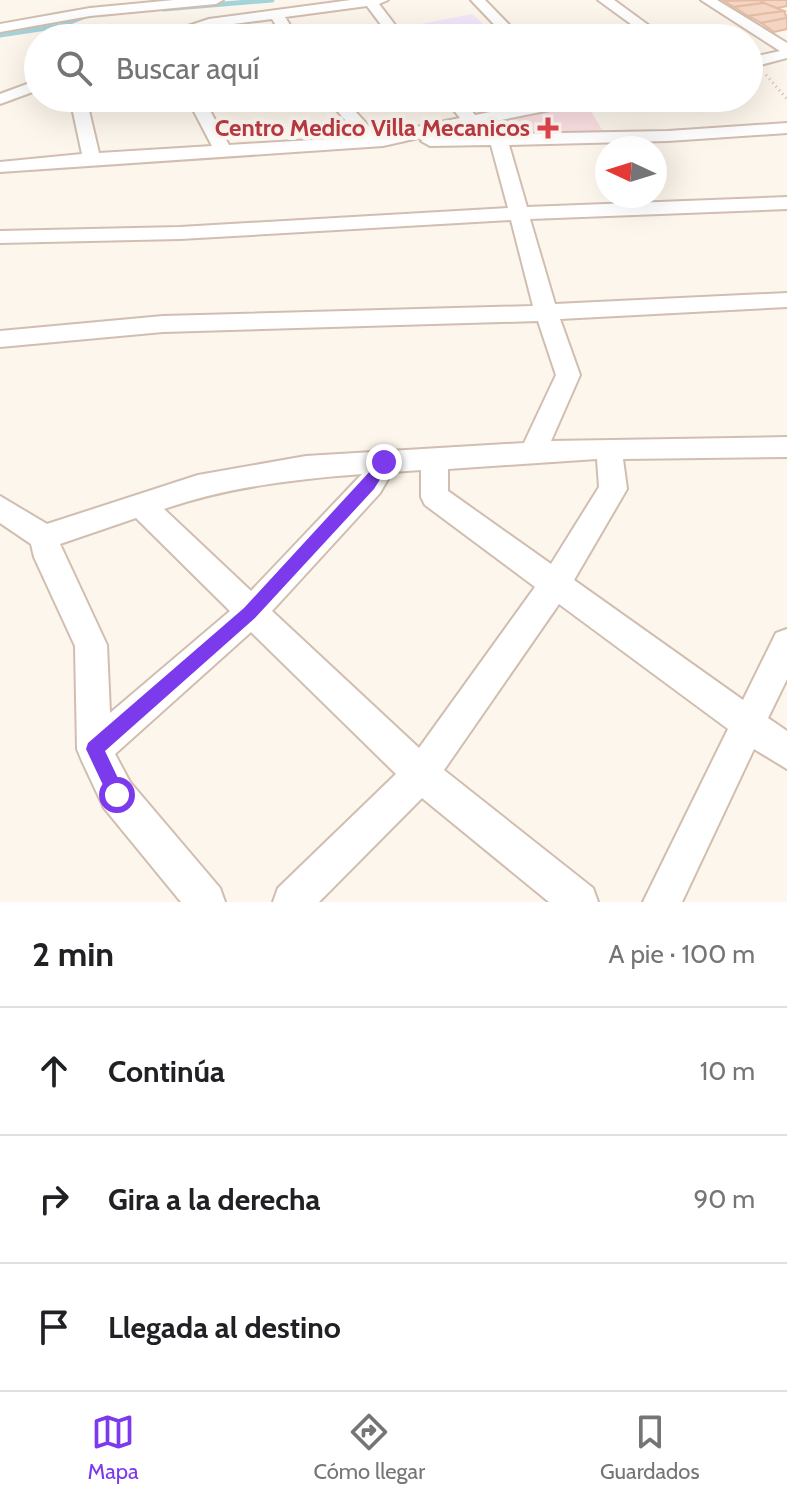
<!DOCTYPE html>
<html lang="es">
<head>
<meta charset="utf-8">
<style>
	:root { --surface:#fff; --page:#f6f6f6; --text:#202124; --muted:#757577; --line:#e0e0e0; --accent:#7c3aed }
	body { margin:0; font-family:Cabin,sans-serif; background:var(--page); color:var(--text) }
	.compass { position:absolute; left:595px; top:136px; width:72px; height:72px; border-radius:50%; background:var(--surface); box-shadow:0 8px 32px #0002; rotate:274deg }
	.stop { position:absolute; width:24px; height:24px; margin:-18px; border:6px solid #7c3aed; border-radius:50%; background:#fff }
	.stop.end { background:#7c3aed; border-color:#fff; box-shadow:0 2px 8px #0008 }
	.list { margin:0; padding:0; list-style:none }
	h2 { display:flex; justify-content:space-between; align-items:center; height:104px; margin:0; padding:0 32px; font-size:34px }
	h2 small { font-size:26px; font-weight:400; color:var(--muted) }
	.list li { display:grid; grid-template-columns:52px 1fr auto; gap:24px; align-items:center; box-sizing:border-box; height:128px; padding:0 32px; border-top:2px solid var(--line) }
	.list b { display:block; font-size:30px; white-space:nowrap }
	.list em { font-size:26px; font-style:normal; color:var(--muted) }
	.icon { flex:none; width:44px; height:44px; fill:none; stroke:currentColor; stroke-width:2; stroke-linecap:round; stroke-linejoin:round }
	.map { position:relative; flex:none; width:787px; height:902px; overflow:hidden }
	.search { position:absolute; background:var(--surface); box-shadow:0 8px 32px #0002; left:24px; right:24px; top:24px; height:88px; display:flex; align-items:center; gap:20px; box-sizing:border-box; padding:0 28px; border-radius:44px; color:var(--muted); font-size:30px }
	.sheet { height:488px; background:var(--surface) }
	nav { display:flex; justify-content:space-around; align-items:center; box-sizing:border-box; height:112px; border-top:2px solid var(--line); background:var(--surface); font-size:22px; color:var(--muted) }
	nav a { display:grid; justify-items:center; gap:4px }
	nav .on { color:var(--accent) }
	.map>svg:first-child { display:block }
</style>
</head>
<body>
<div class="map">
<svg width="787" height="902" viewBox="0 0 787 902">
	<rect width="100%" height="100%" fill="#fdf6ec"/>
	<path fill="#f3e8fa" d="M472,14L499,38H409L400,28Z"/>
	<path fill="#fbdfe3" d="M583,98L607,138L499,142L493,117Z"/>
	<g fill="none" stroke-linecap="round" stroke-linejoin="round">
		<g stroke="#a5d3da" stroke-width="5">
			<path d="M164,9L272,0"/>
			<path d="M0,35L60,26L88,15"/>
		</g>
	</g>
	<g fill="#f3d5c3" stroke="#e6bba3" stroke-width="2">
		<path d="M760,0H787V6L773,9Z"/>
		<path d="M760,0L764,3L734,7L724,1Z"/>
		<path d="M764,3L784,11L748,16L734,7Z"/>
		<path d="M784,11L787,18L761,23L748,16Z"/>
		<path d="M787,18V29L774,32L761,23Z"/>
	</g>
	<g fill="none" stroke-linecap="round" stroke-linejoin="round">
		<defs>
			<g id="street">
				<path d="M174,0H223L216,4L90,16L0,32V24L90,8Z"/>
				<path d="M351,0H388L379,4L405,38H391L367,6L285,17L298,38H284L272,19L211,27L174,38H152L209,19Z"/>
				<path d="M471,0H485L522,38H507Z"/>
				<path d="M598,0H614L666,38H650Z"/>
				<path d="M701,0H717L787,43V58L749,68V58L780,51Z"/>
				<path d="M38,80V90L0,104V94Z"/>
				<path d="M70,98H86L99,153L212,146L187,98H203L229,145L360,137L326,98H343L377,135L460,118L444,98H461L475,115L561,98H593L585,103L496,121L501,122L506,134L668,131L787,123V133L668,141L509,145L527,207L787,197V209L530,219L555,304L787,293V307L560,319L580,375L551,441L787,437V457L623,459L627,489L574,580L743,700L776,633L787,629V679L768,718L787,731V769L754,749L682,902H643L728,729L559,604L444,770L593,888L598,902H549L422,798L319,902H273L278,888L396,774L251,632L115,754L130,782L220,888L225,902H181L104,808L82,761L77,749L75,646L34,557L31,544L0,523V496L47,524L198,475L306,456L524,443L556,375L538,321L163,332L0,347V331L163,316L533,306L511,220L180,239L0,243V231L180,227L508,208L491,145L430,146L421,141L430,136L489,135V122L383,146L0,172V162L82,154ZM597,459L599,487L551,564L448,491V469ZM421,470V497L425,505L535,587L419,748L272,611L380,493L392,472ZM362,474L251,591L164,509C228,487 295,479 362,474ZM136,518L230,611L110,713L107,645L60,544Z"/>
			</g>
		</defs>
		<use href="#street" stroke="#d1beb0" stroke-width="4"/>
		<path stroke="#d9b8a5" stroke-width="3" stroke-dasharray="1 4" stroke-linecap="butt" d="M766,75L787,99"/>
		<use href="#street" fill="#fff" fill-rule="evenodd"/>
	</g>
	<path fill="#7c3aed" d="M384,456L391,462L374,489L255,618L105,751L126,795L117,804L111,802L86,749L88,743L244,608Z"/>
	<path fill="#e0444e" stroke="#fffaf3" stroke-width="3" d="M544 116h8v8h8v8h-8v8h-8v-8h-8v-8h8z"/>
	<g text-anchor="middle" stroke-width="8" stroke-linejoin="round" paint-order="stroke">
		<g font-size="24" font-weight="bold" fill="#be3a42" stroke="#fffaf3" text-anchor="end">
			<text x="530" y="136">Centro Medico Villa Mecanicos</text>
		</g>
	</g>
</svg>
<svg class="compass" viewBox="-18 -18 36 36"><path d="M0-13l5 13h-10z" fill="#e53935"/><path d="M0 13l5-13h-10z" fill="#757577"/></svg>
<div class="stop" style="left:117px;top:795px"></div>
<div class="stop end" style="left:384px;top:462px"></div>
<div class="search"><svg class="icon" aria-label="search" viewBox="0 0 24 24"><circle cx="10" cy="10" r="6"/><path d="M15 15l6 6"/></svg>Buscar aquí</div>
</div>
<section class="sheet">
<h2>2 min<small>A pie · 100 m</small></h2>
<ul class="list">
<li><svg class="icon" aria-label="ahead" viewBox="0 0 24 24"><path d="M12 20V5M6 11l6-6 6 6"/></svg><div><b>Continúa</b></div><em>10 m</em></li>
<li><svg class="icon" aria-label="right" viewBox="0 0 24 24"><path d="M7 20v-9h11M14 6l5 5-5 5"/></svg><div><b>Gira a la derecha</b></div><em>90 m</em></li>
<li><svg class="icon" aria-label="arrive" viewBox="0 0 24 24"><path d="M6 21V4h12l-3 4 3 4H6"/></svg><div><b>Llegada al destino</b></div></li>
</ul>
</section>
<nav>
<a class="on"><svg class="icon" aria-label="map" viewBox="0 0 24 24"><path d="M3 6l6-2 6 2 6-2v14l-6 2-6-2-6 2zM9 4v14M15 6v14"/></svg>Mapa</a>
<a><svg class="icon" aria-label="directions" viewBox="0 0 24 24"><path d="M12 3l9 9-9 9-9-9zM9 14v-3h6M13 9l2 2-2 2"/></svg>Cómo llegar</a>
<a><svg class="icon" aria-label="saved" viewBox="0 0 24 24"><path d="M7 4h10v16l-5-4-5 4z"/></svg>Guardados</a>
</nav>
</body>
</html>
